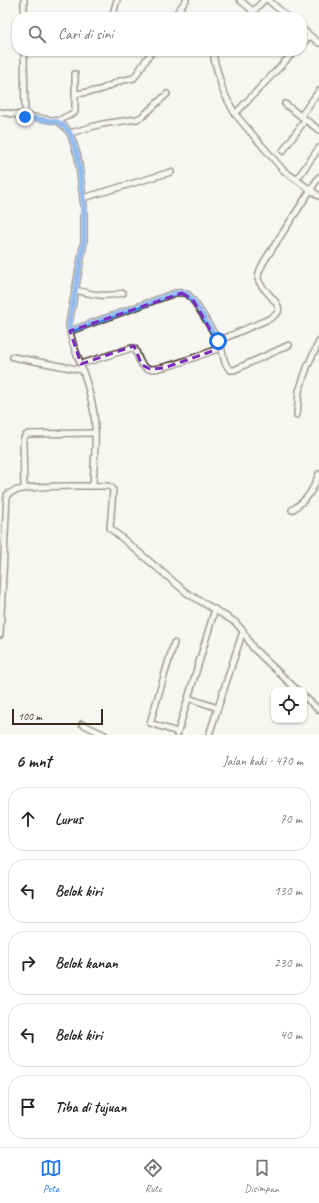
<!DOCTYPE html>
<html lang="id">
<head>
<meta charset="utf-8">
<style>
	:root { --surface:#fff; --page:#f6f6f6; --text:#222; --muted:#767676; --line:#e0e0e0; --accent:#1a73e8 }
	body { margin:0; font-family:Caveat,sans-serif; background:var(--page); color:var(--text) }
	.controls { position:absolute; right:12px; bottom:12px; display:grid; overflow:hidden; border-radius:8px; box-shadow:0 1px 3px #0004 }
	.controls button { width:36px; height:36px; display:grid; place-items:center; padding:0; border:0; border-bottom:1px solid var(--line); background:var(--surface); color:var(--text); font:20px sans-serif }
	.scale { position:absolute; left:12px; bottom:10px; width:91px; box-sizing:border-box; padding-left:4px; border:2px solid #3b2a1e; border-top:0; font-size:11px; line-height:14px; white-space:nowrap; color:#3b2a1e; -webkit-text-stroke:3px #f6f6f2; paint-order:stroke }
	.stop { position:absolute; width:12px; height:12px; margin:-9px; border:3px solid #1a73e8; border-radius:50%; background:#fff }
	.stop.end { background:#1a73e8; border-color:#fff; box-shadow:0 1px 4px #0008 }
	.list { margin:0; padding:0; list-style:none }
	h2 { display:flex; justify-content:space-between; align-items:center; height:52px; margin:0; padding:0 16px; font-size:17px }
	h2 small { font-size:13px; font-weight:400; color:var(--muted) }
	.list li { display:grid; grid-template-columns:26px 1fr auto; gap:12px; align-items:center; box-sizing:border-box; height:64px; margin:0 8px 8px; padding:0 8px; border:1px solid var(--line); border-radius:16px }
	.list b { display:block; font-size:15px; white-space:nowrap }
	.list em { font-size:13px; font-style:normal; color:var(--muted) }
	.icon { flex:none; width:22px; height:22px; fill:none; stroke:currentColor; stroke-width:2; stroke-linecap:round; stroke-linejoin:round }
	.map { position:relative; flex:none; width:319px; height:735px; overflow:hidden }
	.search { position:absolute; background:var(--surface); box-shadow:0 1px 3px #0004; left:12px; right:12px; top:12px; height:44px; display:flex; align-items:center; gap:10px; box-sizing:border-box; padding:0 14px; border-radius:16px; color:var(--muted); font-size:15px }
	.sheet { height:412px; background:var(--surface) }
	nav { display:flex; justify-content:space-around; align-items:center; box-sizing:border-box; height:56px; border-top:1px solid var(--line); background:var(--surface); font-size:11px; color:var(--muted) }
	nav a { display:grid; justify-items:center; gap:2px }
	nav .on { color:var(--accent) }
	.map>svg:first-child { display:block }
</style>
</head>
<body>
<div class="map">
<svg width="319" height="735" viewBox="0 0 319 735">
	<rect width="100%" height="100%" fill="#f6f6f2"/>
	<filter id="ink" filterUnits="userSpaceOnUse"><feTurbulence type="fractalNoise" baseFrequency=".025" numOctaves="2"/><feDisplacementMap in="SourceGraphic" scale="8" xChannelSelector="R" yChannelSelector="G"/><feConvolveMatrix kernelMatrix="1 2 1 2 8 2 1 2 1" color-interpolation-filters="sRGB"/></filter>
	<g filter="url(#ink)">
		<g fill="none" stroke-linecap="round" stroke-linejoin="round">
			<defs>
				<g id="street">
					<path d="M240,0L253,11"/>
					<path d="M268,0L288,17"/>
					<path d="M24,17V0"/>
					<path d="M112,17L117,0"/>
					<path d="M174,17L186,0"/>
					<path d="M248,17L264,0"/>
					<path d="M302,29L319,43"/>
					<path d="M302,44L310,36"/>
					<path d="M24,51L25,117"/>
					<path d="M216,51L214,53V59L223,91L235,114L283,170L319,196"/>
					<path d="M76,94L100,90L120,81L134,78L152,51"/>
					<path d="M285,104L319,130"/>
					<path d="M0,112L58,121L65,127L70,133L78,157L84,207V242L69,324C70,338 75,350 80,362C85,376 89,390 92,403C98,428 94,461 93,486H108L112,488L113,490L110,528L187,593L235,622L243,631L253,648L297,690"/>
					<path d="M235,114L295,51"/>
					<path d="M301,116L319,91"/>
					<path d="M58,121L75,112V74"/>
					<path d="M70,133L102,124L137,119L143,116L167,94"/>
					<path d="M283,151L305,120"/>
					<path d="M299,176L319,148"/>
					<path d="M83,198L171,172"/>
					<path d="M75,290C93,294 104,298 123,293"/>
					<path d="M70,331L175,293C179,293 183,292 187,294C194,298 218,339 221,347C224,355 223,365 231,370H234L289,345"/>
					<path d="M218,341L271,318C273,316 277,314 278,312C283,303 259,289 258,278C258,272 262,265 265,260L319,177"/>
					<path d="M13,357L82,370"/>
					<path d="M81,364L132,348L135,349C138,355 139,365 146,368C157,374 207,352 221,348"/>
					<path d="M297,415L299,391L308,365L319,342"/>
					<path d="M24,488L23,440L25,436L28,434L94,433"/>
					<path d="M292,510C308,499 312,492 319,474"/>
					<path d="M0,635L7,495C17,484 76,486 93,486"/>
					<path d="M174,643L150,723L177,732"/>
					<path d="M304,696L319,710"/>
					<path d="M188,698L218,708"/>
					<path d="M82,724L105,735"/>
					<path d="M177,735L215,609"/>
					<path d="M209,735L243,631"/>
				</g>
			</defs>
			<use href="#street" stroke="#3b2a1e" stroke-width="8"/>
			<use href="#street" stroke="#f6f6f2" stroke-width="5"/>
		</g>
	</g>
	<g fill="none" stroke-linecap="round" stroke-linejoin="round" filter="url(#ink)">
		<path stroke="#1a73e8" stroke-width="5" d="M25,117L58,122L65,127L70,133L78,157L84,206V242L69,324L70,331L175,293C179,293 183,292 187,294C195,299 212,331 218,341"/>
	</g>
	<path d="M0 0H319V735H0ZM182,293L193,300L221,348L164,368L150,369L142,365L134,346L81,364L70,331Z" fill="#f6f6f2" fill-opacity=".55" fill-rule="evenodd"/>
	<path fill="none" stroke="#7b2cbf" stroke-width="3" stroke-dasharray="8 5" stroke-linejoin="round" d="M182,293L193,300L221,348L164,368L150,369L142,365L134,346L81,364L70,331Z"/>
</svg>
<div class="controls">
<button><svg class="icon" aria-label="locate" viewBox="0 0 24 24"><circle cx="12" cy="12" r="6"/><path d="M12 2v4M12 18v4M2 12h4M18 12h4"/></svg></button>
</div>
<div class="scale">100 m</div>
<div class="stop" style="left:218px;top:341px"></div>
<div class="stop end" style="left:25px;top:117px"></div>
<div class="search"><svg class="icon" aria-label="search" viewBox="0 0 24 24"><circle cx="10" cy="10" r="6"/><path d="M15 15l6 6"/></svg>Cari di sini</div>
</div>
<section class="sheet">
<h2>6 mnt<small>Jalan kaki · 470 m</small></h2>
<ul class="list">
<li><svg class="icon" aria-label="ahead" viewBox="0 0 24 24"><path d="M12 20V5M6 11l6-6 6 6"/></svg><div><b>Lurus</b></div><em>70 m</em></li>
<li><svg class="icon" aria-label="left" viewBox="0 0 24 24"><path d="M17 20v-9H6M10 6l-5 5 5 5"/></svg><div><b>Belok kiri</b></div><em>130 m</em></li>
<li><svg class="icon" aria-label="right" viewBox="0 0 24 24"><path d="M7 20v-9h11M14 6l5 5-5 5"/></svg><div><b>Belok kanan</b></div><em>230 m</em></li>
<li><svg class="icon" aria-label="left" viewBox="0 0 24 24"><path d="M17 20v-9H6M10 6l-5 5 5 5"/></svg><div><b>Belok kiri</b></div><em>40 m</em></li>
<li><svg class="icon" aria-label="arrive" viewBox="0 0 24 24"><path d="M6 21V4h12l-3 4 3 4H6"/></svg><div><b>Tiba di tujuan</b></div></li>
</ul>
</section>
<nav>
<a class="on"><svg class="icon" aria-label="map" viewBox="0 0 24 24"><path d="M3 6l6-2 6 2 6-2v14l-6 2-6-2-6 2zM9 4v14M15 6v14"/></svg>Peta</a>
<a><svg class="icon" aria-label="directions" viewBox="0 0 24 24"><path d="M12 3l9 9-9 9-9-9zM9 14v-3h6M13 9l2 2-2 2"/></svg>Rute</a>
<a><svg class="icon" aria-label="saved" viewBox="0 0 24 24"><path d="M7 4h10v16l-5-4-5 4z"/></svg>Disimpan</a>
</nav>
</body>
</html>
